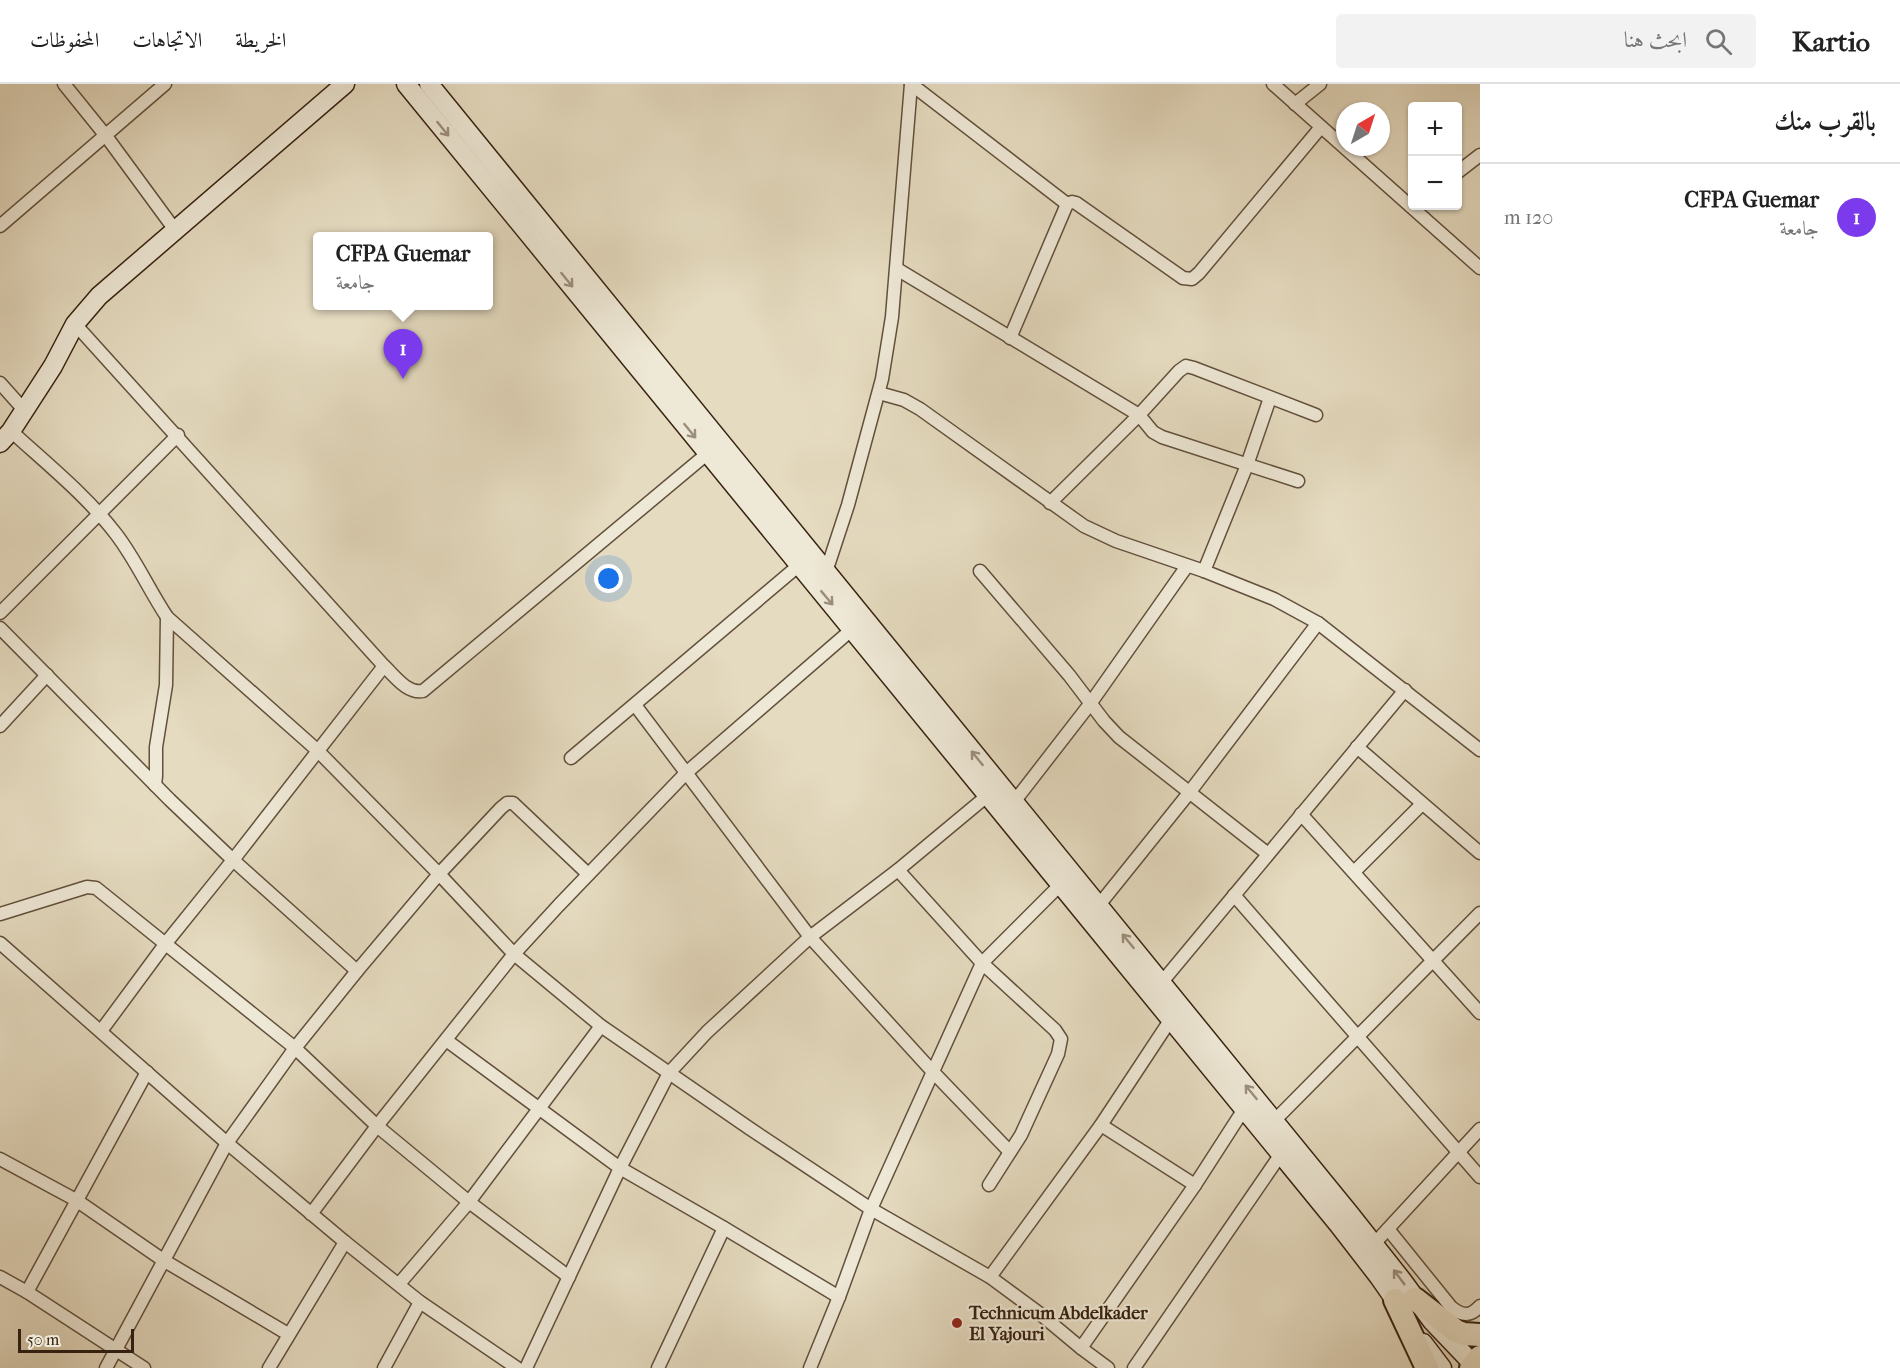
<!DOCTYPE html>
<html lang="ar">
<head>
<meta charset="utf-8">
<style>
	:root { --surface:#fff; --page:#f2f2f2; --text:#222; --muted:#767676; --line:#e0e0e0; --accent:#7c3aed }
	body { margin:0; font-family:"IM FELL French Canon",Amiri,serif; background:var(--page); color:var(--text); direction:rtl }
	.controls { position:absolute; right:18px; top:18px; display:grid; overflow:hidden; border-radius:6px; box-shadow:0 2px 4px #0004 }
	.controls button { width:54px; height:54px; display:grid; place-items:center; padding:0; border:0; border-bottom:2px solid var(--line); background:var(--surface); color:var(--text); font:30px sans-serif }
	.compass { position:absolute; left:1336px; top:18px; width:54px; height:54px; border-radius:50%; background:var(--surface); box-shadow:0 2px 4px #0004; rotate:39deg }
	.scale { position:absolute; left:18px; bottom:15px; width:116px; box-sizing:border-box; padding-left:6px; border:3px solid #372110; border-top:0; font-size:16px; line-height:21px; white-space:nowrap; color:#372110; -webkit-text-stroke:4px #eee8d6; paint-order:stroke }
	.you { position:absolute; left:609px; top:495px; width:21px; height:21px; margin:-15px; border:4px solid #fff; border-radius:50%; background:#1a73e8; box-shadow:0 0 0 9px #1a73e833 }
	.badge { display:grid; place-items:center; width:39px; height:39px; border-radius:50%; background:var(--accent); color:#fff; font-size:20px; font-weight:700 }
	.pin { position:absolute; translate:-50% -50px; filter:drop-shadow(0 2px 3px #0008) }
	.pin::after { content:''; position:absolute; top:32px; width:21px; height:18px; background:inherit; clip-path:polygon(0 0,100% 0,50% 100%) }
	.popup { position:absolute; left:313px; top:148px; width:180px; height:78px; box-sizing:border-box; display:grid; place-content:center; border-radius:6px; background:var(--surface); filter:drop-shadow(0 2px 4px #0005); font-size:20px; white-space:nowrap; color:var(--muted) }
	.popup b { font-size:22px; color:var(--text) }
	.popup::after { content:''; position:absolute; left:50%; top:100%; margin-left:-12px; border:12px solid transparent; border-top-color:var(--surface) }
	.list { margin:0; padding:0; list-style:none }
	h2 { display:flex; justify-content:space-between; align-items:center; height:78px; margin:0; padding:0 24px; font-size:26px }
	h2 small { font-size:20px; font-weight:400; color:var(--muted) }
	.list li { display:grid; grid-template-columns:39px 1fr auto; gap:18px; align-items:center; box-sizing:border-box; height:108px; padding:0 24px; border-top:2px solid var(--line) }
	.list b { display:block; font-size:22px; white-space:nowrap }
	.list p { margin:0; font-size:20px; white-space:nowrap; color:var(--muted) }
	.list em { font-size:20px; font-style:normal; color:var(--muted) }
	.icon { flex:none; width:33px; height:33px; fill:none; stroke:currentColor; stroke-width:2; stroke-linecap:round; stroke-linejoin:round }
	.map { position:relative; flex:none; width:1480px; height:1284px; overflow:hidden; direction:ltr }
	header { display:flex; align-items:center; gap:36px; box-sizing:border-box; height:84px; padding:0 30px; background:var(--surface); border-bottom:2px solid var(--line) }
	header strong { font-size:28px }
	nav { display:flex; gap:33px; margin-inline-start:auto; font-size:21px }
	.search { width:420px; height:54px; background:var(--page); display:flex; align-items:center; gap:15px; box-sizing:border-box; padding:0 21px; border-radius:6px; color:var(--muted); font-size:22px }
	main { display:flex }
	aside { flex:1; background:var(--surface) }
	.map>svg:first-child { display:block }
</style>
</head>
<body>
<header>
<strong>Kartio</strong>
<div class="search"><svg class="icon" aria-label="search" viewBox="0 0 24 24"><circle cx="10" cy="10" r="6"/><path d="M15 15l6 6"/></svg>ابحث هنا</div>
<nav><a>الخريطة</a><a>الاتجاهات</a><a>المحفوظات</a></nav>
</header>
<main>
<aside>
<h2>بالقرب منك<small></small></h2>
<ul class="list">
<li><span class="badge">1</span><div><b>CFPA Guemar</b><p>جامعة</p></div><em>120 m</em></li>
</ul>
</aside>
<div class="map">
<svg width="1480" height="1284" viewBox="0 0 1480 1284">
	<rect width="100%" height="100%" fill="#e5dbc0"/>
	<filter id="stains"><feTurbulence type="fractalNoise" baseFrequency=".00333" numOctaves="4"/><feColorMatrix values="0 0 0 0 .2 0 0 0 0 .09 0 0 0 0 .02 0 0 0 .5 -.17"/></filter>
	<radialGradient id="worn" r=".72"><stop offset=".6" stop-color="#630" stop-opacity="0"/><stop offset="1" stop-color="#630" stop-opacity=".3"/></radialGradient>
	<g fill="none" stroke-linecap="round" stroke-linejoin="round">
		<defs>
			<g id="street">
				<path d="M64,0L106,52L175,146"/>
				<path d="M911,0L1067,120"/>
				<path d="M1273,0L1480,184"/>
				<path d="M1295,20L1320,0"/>
				<path d="M1458,88L1480,71"/>
				<path d="M0,142L165,0"/>
				<path d="M897,185L1139,331L1153,348L1162,353L1298,397"/>
				<path d="M75,240L384,582L233,776L166,859L101,947"/>
				<path d="M1010,254L1067,120L1072,118L1076,119L1183,194L1192,195L1199,189L1321,43"/>
				<path d="M0,299L25,327"/>
				<path d="M879,309L904,316L920,325L1084,442L1116,457L1204,487L1274,515L1318,539L1480,666"/>
				<path d="M11,347C47,380 87,412 116,450C136,476 149,506 167,533L317,666L439,790L514,870L601,942L749,1044L871,1125L990,1193L1039,1229L1081,1264L1108,1284"/>
				<path d="M1050,419L1139,331L1179,287L1186,282L1194,284L1316,331"/>
				<path d="M980,487L1069,591L1104,637L1119,653L1268,770"/>
				<path d="M1204,487L1247,381L1270,314"/>
				<path d="M826,488L848,421L882,295L892,233L911,0"/>
				<path d="M0,529L178,351"/>
				<path d="M0,544L170,716L233,776L357,887"/>
				<path d="M384,582C395,592 407,610 423,607L708,369"/>
				<path d="M635,621L810,853L933,988L1010,1068"/>
				<path d="M0,642L47,591"/>
				<path d="M1357,663L1480,769"/>
				<path d="M571,674L804,477"/>
				<path d="M155,701L156,692V663L166,601L167,533"/>
				<path d="M1014,718L1090,620L1187,482"/>
				<path d="M1301,730L1480,929"/>
				<path d="M898,786L982,879L1055,946L1061,955L1058,970L1021,1051L989,1101"/>
				<path d="M1354,788L1422,720"/>
				<path d="M1234,811L1480,1093"/>
				<path d="M1099,821L1189,709L1318,539"/>
				<path d="M0,830L87,803L96,804L295,964L377,1042L469,1118L569,1193"/>
				<path d="M0,859L227,1059L345,1158L420,1218L517,1284"/>
				<path d="M1162,898L1405,606"/>
				<path d="M446,956L620,1084L526,1284"/>
				<path d="M1274,1037L1480,829"/>
				<path d="M1101,1041L1195,1101"/>
				<path d="M0,1075L76,1116L163,1176L288,1250"/>
				<path d="M311,1130L377,1042L514,870L559,821L686,689L857,541"/>
				<path d="M1388,1145L1451,1223C1462,1232 1470,1233 1480,1222"/>
				<path d="M1374,1160L1480,1045"/>
				<path d="M0,1193L27,1208L144,1284"/>
				<path d="M990,1193L1101,1041L1171,935"/>
				<path d="M399,1200L469,1118L601,942"/>
				<path d="M27,1208L147,988"/>
				<path d="M839,1213L724,1144L620,1084L669,989L707,948L810,853L898,786L993,707"/>
				<path d="M1081,1264L1195,1101L1244,1025"/>
				<path d="M106,1284L227,1059L295,964L357,887L439,790L501,724L507,719H513L588,790"/>
				<path d="M269,1284L345,1158"/>
				<path d="M384,1284L420,1218"/>
				<path d="M658,1284L724,1144"/>
				<path d="M810,1284L839,1213L871,1125L982,879L1061,800"/>
				<path d="M1134,1284L1281,1070"/>
			</g>
			<g id="secondary">
				<path d="M406,0L1338,1140L1379,1193L1402,1226"/>
				<path d="M429,0L1349,1129L1402,1196L1432,1237L1474,1281L1479,1284"/>
				<path d="M0,359L11,347L53,282L75,240L99,212L345,0"/>
				<path d="M1423,1259L1442,1284"/>
			</g>
			<g id="highway">
				<path d="M1415,1215L1456,1247L1464,1250L1480,1251"/>
				<path d="M1395,1216L1427,1284"/>
				<path d="M1471,1284L1480,1273"/>
			</g>
		</defs>
		<use href="#street" stroke="#62503c" stroke-width="15"/>
		<use href="#secondary" stroke="#372110" stroke-width="21"/>
		<use href="#highway" stroke="#372110" stroke-width="26"/>
		<use href="#street" stroke="#eee8d6" stroke-width="12"/>
		<use href="#secondary" stroke="#eee8d6" stroke-width="18"/>
		<use href="#highway" stroke="#e5dbc0" stroke-width="22"/>
	</g>
	<defs><path id="oneway-shaft" d="M-6 0H5M1.5-3L5.5 0L1.5 3" fill="none" stroke-width="1.6" stroke-linecap="round" stroke-linejoin="round" transform="scale(1.5)"/></defs>
	<g stroke="#9c8e7d">
		<use href="#oneway-shaft" transform="translate(443 45) rotate(51)"/>
		<use href="#oneway-shaft" transform="translate(567 196) rotate(51)"/>
		<use href="#oneway-shaft" transform="translate(690 347) rotate(51)"/>
		<use href="#oneway-shaft" transform="translate(827 514) rotate(50)"/>
		<use href="#oneway-shaft" transform="translate(977 674) rotate(-129)"/>
		<use href="#oneway-shaft" transform="translate(1128 857) rotate(-129)"/>
		<use href="#oneway-shaft" transform="translate(1251 1008) rotate(-129)"/>
		<use href="#oneway-shaft" transform="translate(1399 1193) rotate(-127)"/>
	</g>
	<circle fill="#8f2418" stroke="#eee8d6" stroke-width="2" cx="957" cy="1239" r="6"/>
	<g text-anchor="middle" stroke-width="4.5" stroke-linejoin="round" paint-order="stroke">
		<g font-size="18" font-weight="bold" fill="#372110" stroke="#eee8d6" text-anchor="start">
			<text x="969" y="1235">Technicum Abdelkader<tspan x="969" dy="21">El Yajouri</tspan></text>
		</g>
	</g>
	<rect width="100%" height="100%" filter="url(#stains)"/>
	<rect width="100%" height="100%" fill="url(#worn)"/>
</svg>
<div class="controls">
<button>+</button>
<button>−</button>
</div>
<svg class="compass" viewBox="-18 -18 36 36"><path d="M0-13l5 13h-10z" fill="#e53935"/><path d="M0 13l5-13h-10z" fill="#767676"/></svg>
<div class="scale">50 m</div>
<div class="you"></div>
<div class="pin badge" style="left:403px;top:295px">1</div>
<div class="popup"><b>CFPA Guemar</b>جامعة</div>
</div>
</main>
</body>
</html>
